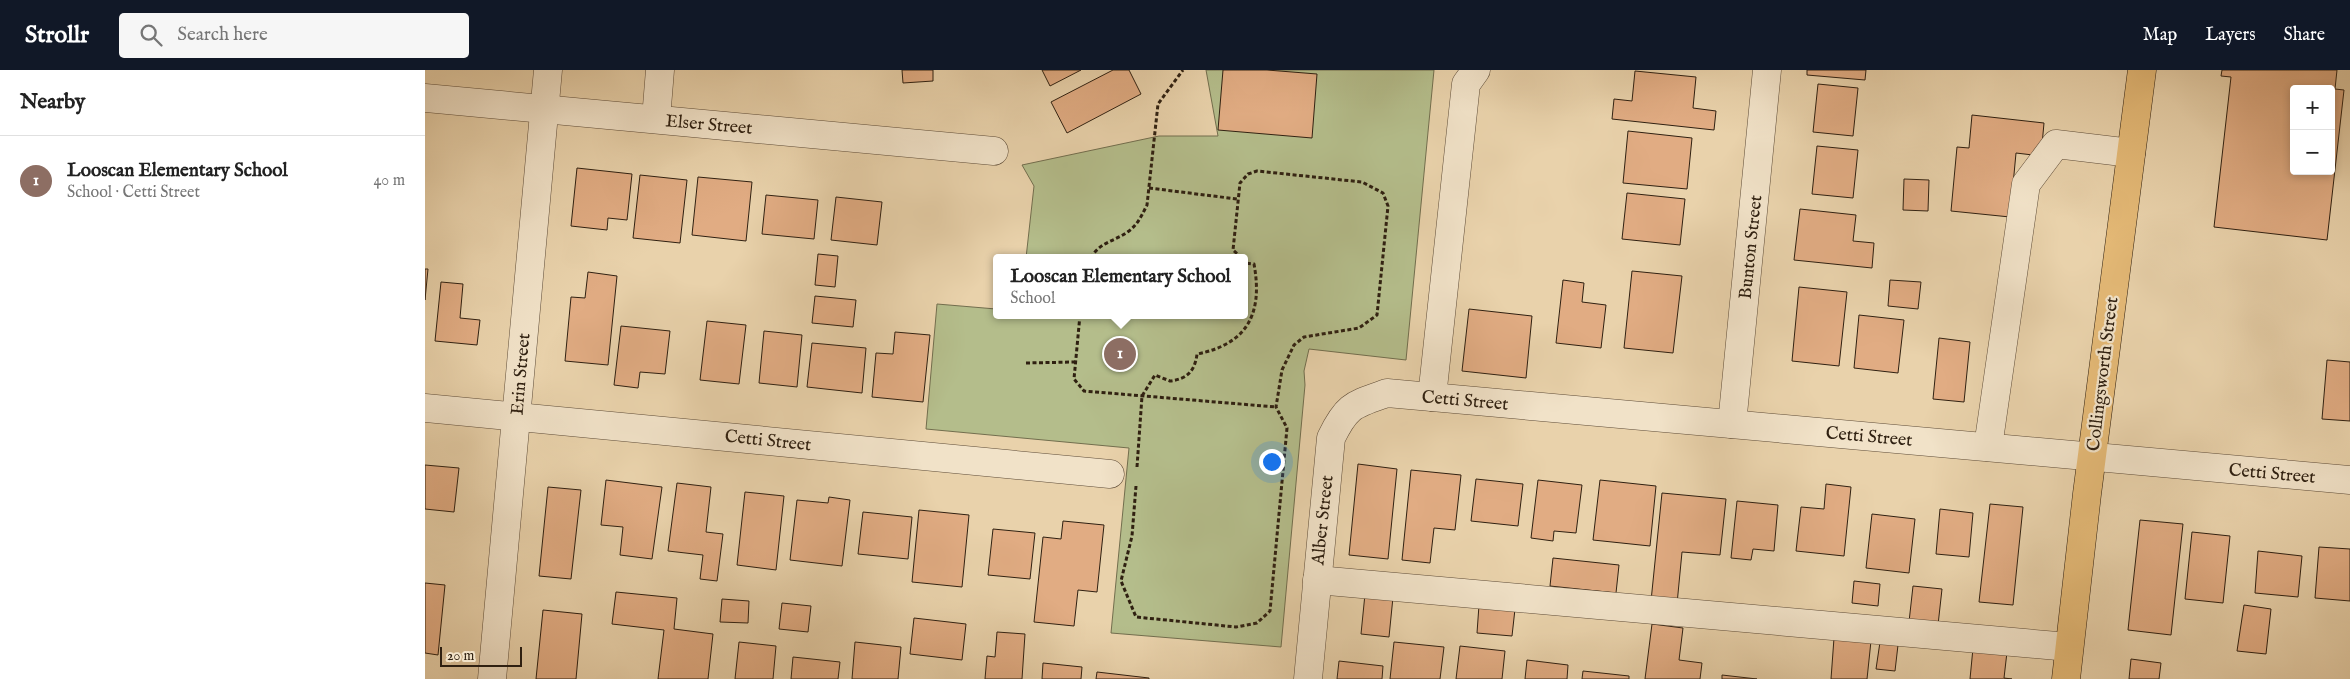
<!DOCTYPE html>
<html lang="en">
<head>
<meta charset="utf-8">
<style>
	:root { --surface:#fff; --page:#f6f6f6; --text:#222; --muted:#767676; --line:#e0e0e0; --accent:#111827 }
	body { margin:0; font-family:"IM FELL English",serif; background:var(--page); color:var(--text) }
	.controls { position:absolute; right:15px; top:15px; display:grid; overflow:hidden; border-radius:5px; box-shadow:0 2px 8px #0003 }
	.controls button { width:45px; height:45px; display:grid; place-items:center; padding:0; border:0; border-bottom:1px solid var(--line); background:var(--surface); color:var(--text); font:25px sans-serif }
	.scale { position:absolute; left:15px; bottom:12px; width:82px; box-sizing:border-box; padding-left:5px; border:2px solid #2f2011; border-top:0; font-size:14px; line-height:18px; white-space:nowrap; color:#2f2011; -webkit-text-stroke:4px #f1e2c8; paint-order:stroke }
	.you { position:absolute; left:846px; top:391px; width:18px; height:18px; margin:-12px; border:4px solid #fff; border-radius:50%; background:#1a73e8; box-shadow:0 0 0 8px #1a73e833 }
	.badge { display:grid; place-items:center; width:32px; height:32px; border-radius:50%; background:var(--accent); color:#fff; font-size:16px; font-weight:700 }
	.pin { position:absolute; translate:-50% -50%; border:2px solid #fff; box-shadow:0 1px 5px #0006 }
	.popup { position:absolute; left:568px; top:184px; width:255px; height:65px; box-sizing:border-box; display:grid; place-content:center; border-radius:5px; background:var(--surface); filter:drop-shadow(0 1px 4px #0005); font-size:16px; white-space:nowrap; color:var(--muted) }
	.popup b { font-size:19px; color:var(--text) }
	.popup::after { content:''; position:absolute; left:50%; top:100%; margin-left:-10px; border:10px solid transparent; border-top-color:var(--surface) }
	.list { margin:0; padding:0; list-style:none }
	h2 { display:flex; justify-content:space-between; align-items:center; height:65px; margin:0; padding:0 20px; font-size:21px }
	h2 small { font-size:16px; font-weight:400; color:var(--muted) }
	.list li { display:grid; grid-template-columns:32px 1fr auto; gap:15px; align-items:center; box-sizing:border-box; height:90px; padding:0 20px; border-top:1px solid var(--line) }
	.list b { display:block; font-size:19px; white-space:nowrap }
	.list p { margin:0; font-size:16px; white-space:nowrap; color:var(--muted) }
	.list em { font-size:16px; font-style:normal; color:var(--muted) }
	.icon { flex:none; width:28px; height:28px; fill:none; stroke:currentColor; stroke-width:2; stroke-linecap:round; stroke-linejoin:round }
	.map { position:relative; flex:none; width:1925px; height:609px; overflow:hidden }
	header { display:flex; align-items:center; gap:30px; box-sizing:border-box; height:70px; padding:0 25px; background:var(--accent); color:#fff }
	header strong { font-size:24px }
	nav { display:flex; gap:28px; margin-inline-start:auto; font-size:18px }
	.search { width:350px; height:45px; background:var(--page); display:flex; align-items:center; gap:12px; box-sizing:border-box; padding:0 18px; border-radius:5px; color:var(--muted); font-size:19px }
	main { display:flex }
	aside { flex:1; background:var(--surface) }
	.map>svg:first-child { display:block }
</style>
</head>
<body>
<header>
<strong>Strollr</strong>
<div class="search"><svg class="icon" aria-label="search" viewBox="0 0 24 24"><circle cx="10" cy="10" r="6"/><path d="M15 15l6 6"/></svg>Search here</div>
<nav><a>Map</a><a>Layers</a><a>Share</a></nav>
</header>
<main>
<aside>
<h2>Nearby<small></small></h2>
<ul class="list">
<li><span class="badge" style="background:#8d6e63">1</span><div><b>Looscan Elementary School</b><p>School · Cetti Street</p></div><em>40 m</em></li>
</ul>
</aside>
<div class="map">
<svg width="1925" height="609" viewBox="0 0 1925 609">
	<rect width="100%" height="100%" fill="#e9d2ab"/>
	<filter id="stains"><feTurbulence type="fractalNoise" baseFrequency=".004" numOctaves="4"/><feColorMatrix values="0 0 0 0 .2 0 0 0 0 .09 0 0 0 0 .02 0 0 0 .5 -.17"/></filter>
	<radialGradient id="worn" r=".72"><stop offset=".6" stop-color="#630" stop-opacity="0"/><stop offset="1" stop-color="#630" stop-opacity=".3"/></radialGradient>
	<path fill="#b4bd8b" stroke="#726e4e" d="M781,0H1009L981,290L884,279L879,301L880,315L856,577L686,563L704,378L501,359L512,234L571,239V245H819V188H601L609,116L597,95L734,66H793Z"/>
	<g fill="#e1ac83" stroke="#2f2011" fill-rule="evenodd">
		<path d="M477,0H508V11L478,13Z"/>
		<path d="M617,0H656L625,16Z"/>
		<path d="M688,0H704L716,24L642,63L626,32Z"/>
		<path d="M798,0H842L892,4L887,68L793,60Z"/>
		<path d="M1382,0H1441L1440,10L1382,5Z"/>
		<path d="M1797,0H1912L1910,19L1919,20L1902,170L1789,157L1806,7L1796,6ZM1869,19H1906V101H1869Z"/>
		<path d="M1210,1L1271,7L1268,38L1291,41L1289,60L1187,49L1189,29L1207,31Z"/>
		<path d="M1393,14L1433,18L1428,66L1388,62Z"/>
		<path d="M1547,45L1619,53L1616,86L1591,83L1585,147L1526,141L1532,77L1544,78Z"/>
		<path d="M1203,61L1267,68L1262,119L1198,113Z"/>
		<path d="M1392,76L1433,80L1428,128L1387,124Z"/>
		<path d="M152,98L207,104L202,150L183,148L182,160L146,156Z"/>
		<path d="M215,105L262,110L255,173L208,168Z"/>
		<path d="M273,107L327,112L321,171L267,165Z"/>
		<path d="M1479,109L1504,110L1503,141L1478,140Z"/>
		<path d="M1202,123L1260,129L1255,175L1197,169Z"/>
		<path d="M341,125L393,130L389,169L337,164Z"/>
		<path d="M411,127L457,132L452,175L406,170Z"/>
		<path d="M1375,139L1431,145L1428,171L1449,173L1447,198L1369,190Z"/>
		<path d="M393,184L413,186L410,217L390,215Z"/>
		<path d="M0,199H3L0,230Z"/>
		<path d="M1207,201L1257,206L1248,283L1199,278Z"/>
		<path d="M163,202L192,206L183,295L140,291L146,227L160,228Z"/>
		<path d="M1138,210L1159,213L1157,232L1181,235L1176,278L1131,273Z"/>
		<path d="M1465,210L1496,212L1493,239L1463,236Z"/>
		<path d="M16,212L38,214L35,248L55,250L52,275L10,271Z"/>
		<path d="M1374,217L1422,222L1414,296L1367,291Z"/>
		<path d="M390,226L431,230L428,257L387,253Z"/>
		<path d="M1044,239L1107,246L1101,308L1037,301Z"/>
		<path d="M1434,245L1479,250L1473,303L1429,298Z"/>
		<path d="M282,251L321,255L314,314L275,310Z"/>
		<path d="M196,256L245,261L240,304L215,302L213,318L189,315Z"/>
		<path d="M339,261L377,265L372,317L334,313Z"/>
		<path d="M470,262L505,265L498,332L447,327L451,283L468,284Z"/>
		<path d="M1514,268L1545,272L1539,332L1508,329Z"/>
		<path d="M387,273L441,278L437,323L382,317Z"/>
		<path d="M1902,290L1925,292V351L1897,349Z"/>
		<path d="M933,394L972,399L963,489L924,485Z"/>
		<path d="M0,395L34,398L29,442L0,439Z"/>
		<path d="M986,400L1036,405L1030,460L1009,458L1005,493L977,490Z"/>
		<path d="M1051,409L1098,414L1093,456L1046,451Z"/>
		<path d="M181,410L237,417L227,489L195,485L198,457L176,455Z"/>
		<path d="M1113,410L1157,415L1151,463L1129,461L1128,471L1106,468Z"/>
		<path d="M1175,410L1231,416L1225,476L1168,470Z"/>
		<path d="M252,413L286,417L281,462L298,464L292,511L275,509L278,485L243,481Z"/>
		<path d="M1401,414L1426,417L1419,486L1371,481L1376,437L1399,439Z"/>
		<path d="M123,417L156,420L146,509L114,506Z"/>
		<path d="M320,422L359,426L351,500L312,495Z"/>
		<path d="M1237,423L1301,429L1295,485L1257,482L1252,534L1226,531Z"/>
		<path d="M404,427L425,430L417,496L365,490L372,430L403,433Z"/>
		<path d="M1312,431L1353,435L1349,481L1328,479L1326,490L1306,488Z"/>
		<path d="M1565,434L1598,437L1588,535L1554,532Z"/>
		<path d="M1515,439L1548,443L1544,487L1511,484Z"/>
		<path d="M494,440L544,445L537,517L487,512Z"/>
		<path d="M438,442L487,447L483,489L433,484Z"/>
		<path d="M1447,444L1490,449L1484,503L1441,498Z"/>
		<path d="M1715,450L1758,454L1746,565L1703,560Z"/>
		<path d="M638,451L679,455L672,522L653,520L649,556L609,552L618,467L636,469Z"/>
		<path d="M568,459L610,463L605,509L563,505Z"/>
		<path d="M1767,462L1805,466L1798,533L1760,529Z"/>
		<path d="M1894,477L1925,479V531L1890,528Z"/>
		<path d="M1833,481L1877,486L1873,527L1830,523Z"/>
		<path d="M1128,488L1194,495L1191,523L1125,516Z"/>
		<path d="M1429,511L1455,514L1453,536L1427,533Z"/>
		<path d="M0,513L20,515L13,585L0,583Z"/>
		<path d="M1488,516L1517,519L1513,555L1484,552Z"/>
		<path d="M191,522L252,528L249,559L288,564L283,609H233L239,560L187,554Z"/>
		<path d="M940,524L968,527L964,567L936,564Z"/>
		<path d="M297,529L324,531L323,553L295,552Z"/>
		<path d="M357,533L386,536L383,562L354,559Z"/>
		<path d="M1054,535L1090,539L1087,566L1052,563Z"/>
		<path d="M1819,535L1846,539L1841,584L1812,581Z"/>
		<path d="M118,540L157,544L151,609H111Z"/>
		<path d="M489,548L541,554L537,590L485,584Z"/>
		<path d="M1227,554L1258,558L1254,590L1277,593L1275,609H1220Z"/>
		<path d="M572,562L600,564L597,609H560L562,586L570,587Z"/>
		<path d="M1409,568L1446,571L1442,609H1406Z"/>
		<path d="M314,572L351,576L348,609H310Z"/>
		<path d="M430,572L476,577L473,609H427Z"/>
		<path d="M969,572L1019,577L1015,609H965Z"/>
		<path d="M1455,572L1473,575L1470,601L1451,599Z"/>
		<path d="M1035,576L1080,581L1077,609H1031Z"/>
		<path d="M1548,578L1582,582L1579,608L1587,609H1545Z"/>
		<path d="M368,587L415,592L413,609H366Z"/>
		<path d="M1706,589L1736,593L1734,609H1704Z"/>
		<path d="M1102,590L1143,595L1142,609H1100Z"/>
		<path d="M914,591L958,596L957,609H912Z"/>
		<path d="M618,593L657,597L656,609H617Z"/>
		<path d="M1158,601L1204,606V609H1157Z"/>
		<path d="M672,602L724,608V609H671Z"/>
		<path d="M1297,605L1332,609H1297Z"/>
	</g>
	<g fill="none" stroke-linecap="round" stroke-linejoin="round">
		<defs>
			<g id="minor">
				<path d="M0,28L569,81"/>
				<path d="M231,49L235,0"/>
				<path d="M1007,327L1041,14L1051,0"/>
				<path d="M0,338L685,404"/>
				<path d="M1307,354L1342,0"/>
				<path d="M1563,377L1601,114L1631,74L1706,83"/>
				<path d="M892,510L1644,577"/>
				<path d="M67,609L123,0"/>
				<path d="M883,609L906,368C922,335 928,335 962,323L1925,410"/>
			</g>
			<path id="major" d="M1641,609L1662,424L1717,0"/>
		</defs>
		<use href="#minor" stroke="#5e4c38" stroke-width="29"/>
		<use href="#major" stroke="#2f2011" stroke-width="29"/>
		<g stroke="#2f2011" stroke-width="3" stroke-dasharray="4 2.5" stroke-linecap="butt">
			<path d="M724,118L812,129"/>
			<path d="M666,188C674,172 691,171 704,161C713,154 717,145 722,135L733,34L758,0"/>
			<path d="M655,245L649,309L659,321L851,337"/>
			<path d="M601,293L650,292"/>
			<path d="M712,397L717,326L730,305L745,311C762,309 770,301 772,284C823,274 838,243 829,194L820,193L819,191"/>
			<path d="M711,416L707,466L696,511L711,547L811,557L832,553L845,541L862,358L851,337L857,300L869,275L879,267L934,258L952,245L963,136L958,123L937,112L832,101L823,104L815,113L808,180L817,188"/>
		</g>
		<use href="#minor" stroke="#f1e2c8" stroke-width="28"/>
		<use href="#major" stroke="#e4b976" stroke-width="28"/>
	</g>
	<g text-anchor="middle" stroke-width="4.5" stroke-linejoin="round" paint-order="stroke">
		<g font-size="18" fill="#2f2011" stroke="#f1e2c8">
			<text transform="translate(284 54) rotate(5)" y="6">Elser Street</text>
			<text transform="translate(1325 177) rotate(-84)" y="6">Bunton Street</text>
			<text transform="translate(95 304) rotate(-85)" y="6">Erin Street</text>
			<text transform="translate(1677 304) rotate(-83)" y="6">Collingsworth Street</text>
			<text transform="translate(1040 330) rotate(5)" y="6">Cetti Street</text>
			<text transform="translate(1444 366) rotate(5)" y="6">Cetti Street</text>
			<text transform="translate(343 370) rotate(6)" y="6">Cetti Street</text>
			<text transform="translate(1847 403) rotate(5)" y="6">Cetti Street</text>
			<text transform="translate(897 450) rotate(-84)" y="6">Alber Street</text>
		</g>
	</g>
	<rect width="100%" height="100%" filter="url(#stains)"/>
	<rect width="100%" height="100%" fill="url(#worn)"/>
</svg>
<div class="controls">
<button>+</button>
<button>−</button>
</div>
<div class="scale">20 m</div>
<div class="you"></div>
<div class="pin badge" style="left:695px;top:284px;background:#8d6e63">1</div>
<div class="popup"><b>Looscan Elementary School</b>School</div>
</div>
</main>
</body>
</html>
